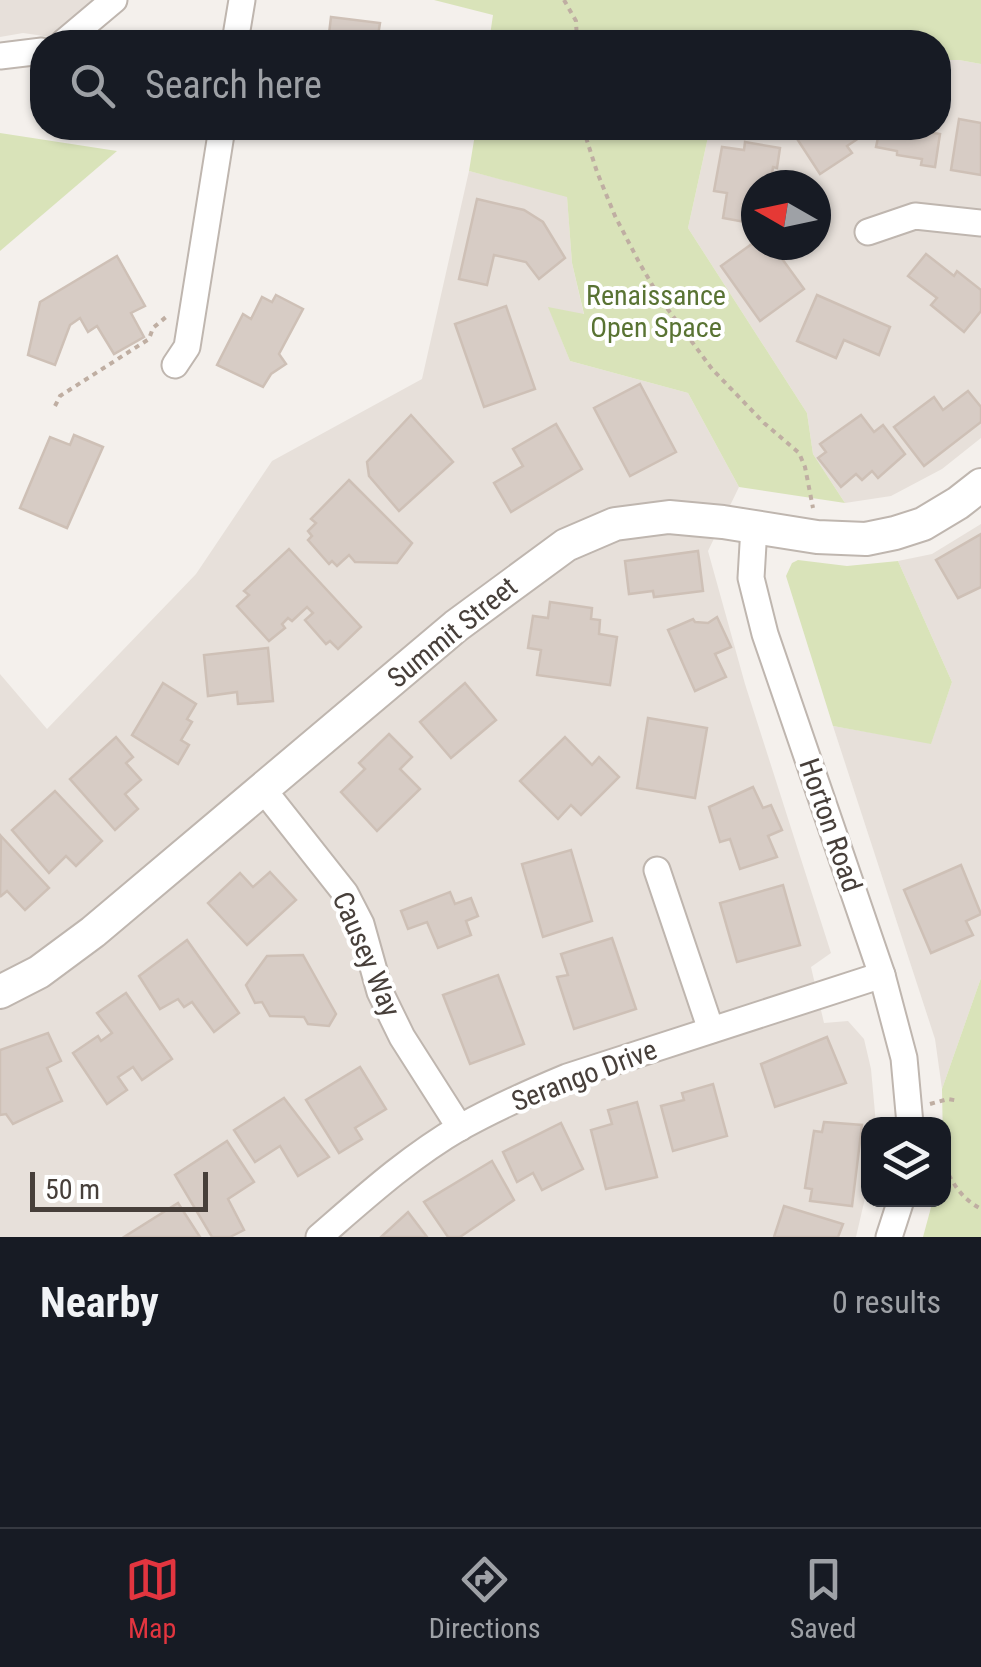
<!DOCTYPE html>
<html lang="en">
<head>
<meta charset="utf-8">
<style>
	:root { --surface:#171b24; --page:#242831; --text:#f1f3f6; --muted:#9ea1a6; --line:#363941; --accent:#e2353f }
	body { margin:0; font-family:"Roboto Condensed",sans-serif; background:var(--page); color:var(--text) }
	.controls { position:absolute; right:30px; bottom:30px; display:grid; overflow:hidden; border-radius:20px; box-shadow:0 2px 8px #0004 }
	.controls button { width:90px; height:90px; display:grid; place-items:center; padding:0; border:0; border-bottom:2px solid var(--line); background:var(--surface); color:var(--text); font:50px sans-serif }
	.compass { position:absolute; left:741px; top:170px; width:90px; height:90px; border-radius:50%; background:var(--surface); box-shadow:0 2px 8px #0004; rotate:279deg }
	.scale { position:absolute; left:30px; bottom:25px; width:178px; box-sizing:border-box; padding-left:10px; border:5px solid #473f3a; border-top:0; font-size:28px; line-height:35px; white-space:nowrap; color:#473f3a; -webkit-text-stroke:8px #fff; paint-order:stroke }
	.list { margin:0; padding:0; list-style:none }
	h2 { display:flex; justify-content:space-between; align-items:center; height:130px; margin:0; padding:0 40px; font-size:42px }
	h2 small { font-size:32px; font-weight:400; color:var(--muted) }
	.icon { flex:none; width:55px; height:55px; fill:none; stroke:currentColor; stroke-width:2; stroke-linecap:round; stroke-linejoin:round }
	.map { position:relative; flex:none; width:981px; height:1237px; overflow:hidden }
	.search { position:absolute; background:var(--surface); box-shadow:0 2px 8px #0004; left:30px; right:30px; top:30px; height:110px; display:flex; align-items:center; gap:25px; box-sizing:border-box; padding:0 35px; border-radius:40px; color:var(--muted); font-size:38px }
	.sheet { height:290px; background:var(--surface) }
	nav { display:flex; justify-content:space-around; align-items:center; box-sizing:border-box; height:140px; border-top:2px solid var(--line); background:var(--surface); font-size:28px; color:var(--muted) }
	nav a { display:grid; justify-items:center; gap:5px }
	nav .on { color:var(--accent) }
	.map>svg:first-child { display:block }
</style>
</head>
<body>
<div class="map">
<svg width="981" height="1237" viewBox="0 0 981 1237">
	<rect width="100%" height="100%" fill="#f4f0ec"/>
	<g fill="#e7e0da" fill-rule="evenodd">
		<path d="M0,0H100L51,37L23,33L0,37Z"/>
		<path d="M939,60H959L981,64V438L942,469L891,496L845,503L813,454L807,413L688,228L710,128H938ZM756,185H816V245H756Z"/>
		<path d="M469,171L567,196L572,263L584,315L549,308L570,361L688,393L739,487L708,551L745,684L831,953L811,967L824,1023L848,1021L864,1039L871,1069L876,1124H868V1185L856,1237H0V674L47,729L196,574L272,461L422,379Z"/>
		<path d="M981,524V978L942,1089L935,1039L833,726L931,743L952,682L898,561L932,554Z"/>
	</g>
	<g fill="#d9e3b9">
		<path d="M434,0H981V64L959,60H939L938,42H489L493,15Z"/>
		<path d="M476,128H710L688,228L807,413L813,454L845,503L739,487L688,393L570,361L548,307L584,314L572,263L567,197L469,171Z"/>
		<path d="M0,133L117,151L0,251Z"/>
		<path d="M798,560L847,566L898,561L952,682L931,744L833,726L786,576L792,563Z"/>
		<path d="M981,978V1237H923L933,1200H944L942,1089Z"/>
	</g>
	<g fill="#d7ccc5" stroke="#cec0b6" stroke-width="2.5">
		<path d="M331,17L380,23L377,42H328Z"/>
		<path d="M959,119L981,123V175L951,170Z"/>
		<path d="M790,128H856L862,136L847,146L852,153L820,174Z"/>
		<path d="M880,128H927V132L940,134L935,167L921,165L922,159L897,155V151L876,147Z"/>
		<path d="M745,142L780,148L777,168L773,167L771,182L767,181V185H756V224L723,218L727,193L714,191L722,147L744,150Z"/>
		<path d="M477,199L524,210L543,222L565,258L539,279L526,262L494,255L487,285L459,279Z"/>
		<path d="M756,241V245H772L804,289L760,321L721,266Z"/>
		<path d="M926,254L954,276L957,271L981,290V311L964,332L931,305L937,298L908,276Z"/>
		<path d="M117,256L145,306L131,313L144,337L114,354L97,326L88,332L80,318L70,325L55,365L28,355L40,302Z"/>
		<path d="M276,295L303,309L279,354L286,364L271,374L263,387L217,365L243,314L251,319L262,297L272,302Z"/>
		<path d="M817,295L890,327L879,355L844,340L836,358L797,341Z"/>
		<path d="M506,306L535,389L484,407L455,324Z"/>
		<path d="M640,384L676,452L630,476L594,408Z"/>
		<path d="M968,391L981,407V422L924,466L894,427L934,397L943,410Z"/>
		<path d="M411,415L453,462L399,511L369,476L367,462Z"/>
		<path d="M861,415L874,432L883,425L905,454L878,478L872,471L862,480L856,474L841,487L818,458L826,452L820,444Z"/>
		<path d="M556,424L582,469L511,512L494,483L523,466L513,449Z"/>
		<path d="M74,435L103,447L67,528L20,508L50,437L70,445Z"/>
		<path d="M349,480L412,543L397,563L355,562L349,555L337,566L332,561L329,564L308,540L312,536L308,531L316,523L311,519Z"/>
		<path d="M981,534V587L958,598L936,560Z"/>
		<path d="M289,549L361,627L338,649L330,641L326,644L305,620L313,613L307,607L292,621L288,618L282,624L285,628L269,641L237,606L249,595L244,591Z"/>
		<path d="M698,551L703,591L654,597L653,591L629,594L625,561Z"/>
		<path d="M550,602L592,608L591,619L600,620L599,634L617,637L610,685L537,675L541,650L528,648L533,616L548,618Z"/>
		<path d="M717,617L731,647L715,654L726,677L695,691L668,630L693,619L695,622L708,623Z"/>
		<path d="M268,648L273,701L238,704L237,692L208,696L204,655Z"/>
		<path d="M163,683L196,704L187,719L192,722L181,740L189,745L178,764L132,735Z"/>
		<path d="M465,683L496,720L451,758L420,722Z"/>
		<path d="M648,718L707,728L695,798L637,788Z"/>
		<path d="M389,734L412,757L400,769L420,789L377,831L341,792L365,769L359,763Z"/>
		<path d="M116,737L133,757L126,763L141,780L125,794L138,809L115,830L70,779Z"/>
		<path d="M565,737L592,765L599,757L619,777L581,815L571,805L558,819L520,781Z"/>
		<path d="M753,787L763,808L771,805L782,830L768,836L777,857L740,869L730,839L720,842L709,807Z"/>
		<path d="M55,791L102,841L76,866L66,856L49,873L12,830Z"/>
		<path d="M1,836L49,888L25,910L7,891L1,896L0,894Z"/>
		<path d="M571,850L592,921L543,937L522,864Z"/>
		<path d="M961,865L981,914L966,921L973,935L931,953L904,890Z"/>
		<path d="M270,872L296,900L247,945L208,903L240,873L253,887Z"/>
		<path d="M783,885L800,945L737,962L720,903Z"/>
		<path d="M450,892L455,904L471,898L478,916L466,921L471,935L438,948L427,922L408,929L401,911Z"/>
		<path d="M612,938L636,1009L574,1029L557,977L568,975L561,954Z"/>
		<path d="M187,940L239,1013L214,1032L192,1002L184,1007L178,999L160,1009L139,976Z"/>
		<path d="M303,955L336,1014L329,1026L308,1024L304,1017L270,1016L262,1002L255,1003L246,985L267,956Z"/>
		<path d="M498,975L524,1044L470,1064L443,995Z"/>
		<path d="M126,993L172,1059L142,1080L133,1067L118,1077L127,1090L107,1104L73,1053L98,1036L101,1041L112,1033L97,1013Z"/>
		<path d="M48,1033L61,1061L47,1068L62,1101L13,1124L6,1114L0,1115V1050Z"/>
		<path d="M827,1037L846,1083L775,1107L761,1064Z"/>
		<path d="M360,1067L386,1109L355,1128L362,1139L339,1153L306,1100Z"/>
		<path d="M713,1084L727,1136L673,1151L661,1106L684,1100L682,1093Z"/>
		<path d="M284,1098L329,1157L298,1176L280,1146L255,1162L234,1130Z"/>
		<path d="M637,1102L657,1177L606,1189L591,1130L612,1124L608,1110Z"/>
		<path d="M824,1122L862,1125L852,1206L810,1201L812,1189L805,1188L814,1131L822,1132Z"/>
		<path d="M561,1123L583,1169L542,1190L533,1173L517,1182L503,1152Z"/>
		<path d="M227,1141L254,1182L228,1199L244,1230L230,1237H212L175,1175Z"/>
		<path d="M492,1161L514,1200L460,1237H448L424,1202Z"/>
		<path d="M178,1203L200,1237H124Z"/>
		<path d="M784,1206L843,1224L838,1237H774Z"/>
		<path d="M408,1212L427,1237H381Z"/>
	</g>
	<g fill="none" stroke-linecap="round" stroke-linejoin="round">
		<defs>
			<g id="minor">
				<path d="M64,42L114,0"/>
				<path d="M235,42L242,0"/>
				<path d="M0,56L42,51"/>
				<path d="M868,232L915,216L981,223"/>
				<path d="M175,365L187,347L222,128"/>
				<path d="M754,527L751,578L765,634L882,975L904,1058L910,1124"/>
				<path d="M262,788L345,893L361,924L380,992L402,1037L460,1128"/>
				<path d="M657,870L711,1030"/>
				<path d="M319,1237C364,1198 409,1157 461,1127C495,1108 531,1092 567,1077L882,975"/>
				<path d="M889,1237L901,1200"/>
			</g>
			<path id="tertiary" d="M0,992L39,972L93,932L456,626L566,545L615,524L669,517L723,522L817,537L866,539L895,533L923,524L958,503L981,485"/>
		</defs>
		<use href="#minor" stroke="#bfb6af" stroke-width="29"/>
		<use href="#tertiary" stroke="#bfb6af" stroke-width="36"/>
		<g stroke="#bfaea2" stroke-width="4" stroke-dasharray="5 5" stroke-linecap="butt">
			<path d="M564,0L576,21L577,42"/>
			<path d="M583,128L597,172L615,216L640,264L661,300L712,369L764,423L799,453L805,467L813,508"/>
			<path d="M55,406L60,396L149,339L153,328L166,317"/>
			<path d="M930,1104L948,1099L959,1101"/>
			<path d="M944,1166C954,1185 961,1198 981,1209"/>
		</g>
		<use href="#minor" stroke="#fff" stroke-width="25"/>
		<use href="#tertiary" stroke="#fff" stroke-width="32"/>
	</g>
	<g text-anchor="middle" stroke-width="8" stroke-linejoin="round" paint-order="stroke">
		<g font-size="28" fill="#597333" stroke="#fff">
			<text x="656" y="305">Renaissance<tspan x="656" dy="32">Open Space</tspan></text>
		</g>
		<g font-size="28" fill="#473f3a" stroke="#fff">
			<text transform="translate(452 632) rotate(-39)" y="10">Summit Street</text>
			<text transform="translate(831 825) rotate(71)" y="10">Horton Road</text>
			<text transform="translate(367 954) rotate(67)" y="10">Causey Way</text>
			<text transform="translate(584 1075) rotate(-21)" y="10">Serango Drive</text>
		</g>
	</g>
</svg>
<div class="controls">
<button><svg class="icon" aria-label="layers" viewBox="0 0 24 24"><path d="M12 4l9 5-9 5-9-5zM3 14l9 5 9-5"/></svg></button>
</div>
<svg class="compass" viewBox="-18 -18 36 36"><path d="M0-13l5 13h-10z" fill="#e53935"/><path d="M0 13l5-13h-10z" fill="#9ea1a6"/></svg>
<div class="scale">50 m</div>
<div class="search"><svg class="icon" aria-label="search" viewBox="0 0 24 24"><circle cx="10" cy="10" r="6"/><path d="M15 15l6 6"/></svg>Search here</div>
</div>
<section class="sheet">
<h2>Nearby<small>0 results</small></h2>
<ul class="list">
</ul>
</section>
<nav>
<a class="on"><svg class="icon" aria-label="map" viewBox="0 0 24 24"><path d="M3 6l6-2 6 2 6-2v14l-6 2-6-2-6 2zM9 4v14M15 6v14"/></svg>Map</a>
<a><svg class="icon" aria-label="directions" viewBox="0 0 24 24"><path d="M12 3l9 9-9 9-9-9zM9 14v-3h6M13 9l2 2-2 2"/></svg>Directions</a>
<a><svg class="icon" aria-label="saved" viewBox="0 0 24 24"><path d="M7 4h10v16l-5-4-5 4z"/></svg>Saved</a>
</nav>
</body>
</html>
